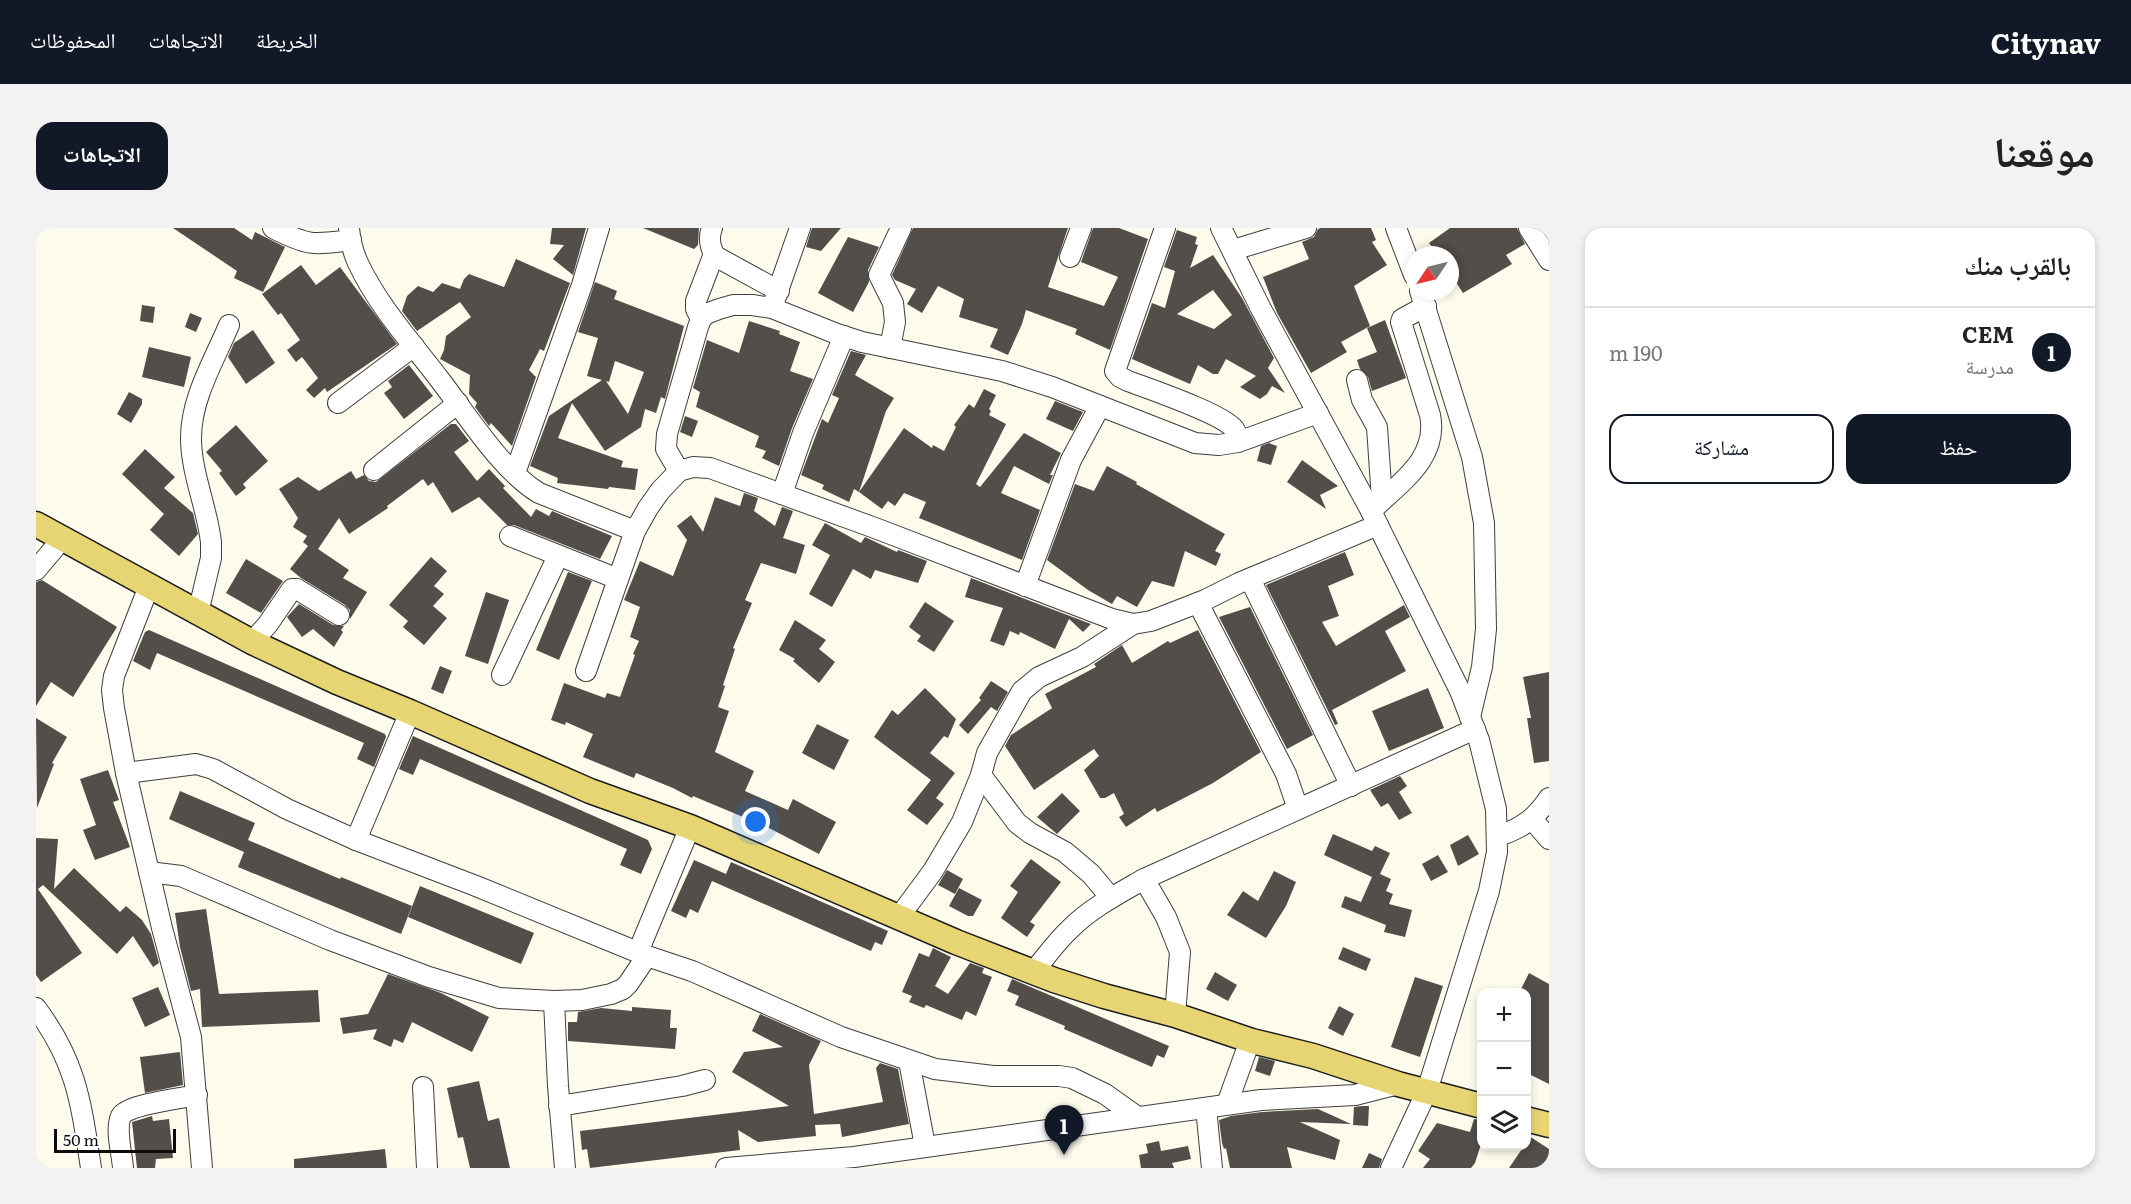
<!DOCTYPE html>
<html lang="ar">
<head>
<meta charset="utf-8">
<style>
	:root { --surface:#fff; --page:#f2f2f2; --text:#222; --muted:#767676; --line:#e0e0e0; --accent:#111827 }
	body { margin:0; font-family:Literata,"Noto Naskh Arabic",serif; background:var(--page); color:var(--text); direction:rtl }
	.controls { position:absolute; right:18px; bottom:18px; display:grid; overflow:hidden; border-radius:12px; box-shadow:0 3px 9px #0003 }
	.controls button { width:54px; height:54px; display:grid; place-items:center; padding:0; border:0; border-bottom:2px solid var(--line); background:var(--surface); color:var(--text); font:30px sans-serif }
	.compass { position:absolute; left:1369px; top:18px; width:54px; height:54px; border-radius:50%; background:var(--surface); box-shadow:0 3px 9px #0003; rotate:235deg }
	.scale { position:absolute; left:18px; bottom:15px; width:122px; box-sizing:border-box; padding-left:6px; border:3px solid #0b0b0b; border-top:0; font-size:16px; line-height:21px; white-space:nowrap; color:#0b0b0b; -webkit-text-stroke:4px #fff; paint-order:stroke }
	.you { position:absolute; left:720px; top:594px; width:21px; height:21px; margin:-15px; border:4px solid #fff; border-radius:50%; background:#1a73e8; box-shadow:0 0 0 9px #1a73e833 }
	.badge { display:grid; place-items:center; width:39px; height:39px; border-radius:50%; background:var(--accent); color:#fff; font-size:20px; font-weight:700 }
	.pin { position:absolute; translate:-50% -50px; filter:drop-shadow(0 2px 3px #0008) }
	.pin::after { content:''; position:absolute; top:32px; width:21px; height:18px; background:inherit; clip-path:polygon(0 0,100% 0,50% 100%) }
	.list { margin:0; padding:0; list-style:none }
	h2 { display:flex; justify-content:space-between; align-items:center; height:78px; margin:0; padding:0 24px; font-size:26px }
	h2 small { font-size:20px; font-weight:400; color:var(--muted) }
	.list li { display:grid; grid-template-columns:39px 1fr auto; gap:18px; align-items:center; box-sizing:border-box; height:90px; padding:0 24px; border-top:2px solid var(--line) }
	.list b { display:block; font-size:22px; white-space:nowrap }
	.list p { margin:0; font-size:20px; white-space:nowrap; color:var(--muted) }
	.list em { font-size:20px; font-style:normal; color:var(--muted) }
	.actions { display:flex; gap:12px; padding:18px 24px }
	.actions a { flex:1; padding:14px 0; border:2px solid var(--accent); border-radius:18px; text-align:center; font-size:21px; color:var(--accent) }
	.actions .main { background:var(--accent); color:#fff }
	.icon { flex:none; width:33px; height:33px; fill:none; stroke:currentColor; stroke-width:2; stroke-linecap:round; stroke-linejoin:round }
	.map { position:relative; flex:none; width:1513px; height:940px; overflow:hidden; direction:ltr; border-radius:18px }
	header { display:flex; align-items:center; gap:36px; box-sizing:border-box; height:84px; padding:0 30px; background:var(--accent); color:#fff }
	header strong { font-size:28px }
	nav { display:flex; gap:33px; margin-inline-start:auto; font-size:21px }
	.intro { display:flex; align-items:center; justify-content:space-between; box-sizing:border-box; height:144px; padding:0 36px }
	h1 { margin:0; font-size:42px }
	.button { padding:15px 27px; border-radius:18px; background:var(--accent); color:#fff; font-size:21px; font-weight:700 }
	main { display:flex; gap:36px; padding:0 36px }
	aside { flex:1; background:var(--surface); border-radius:18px; box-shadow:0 3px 9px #0003 }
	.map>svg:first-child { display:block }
</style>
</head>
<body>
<header>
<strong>Citynav</strong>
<nav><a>الخريطة</a><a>الاتجاهات</a><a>المحفوظات</a></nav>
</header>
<div class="intro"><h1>موقعنا</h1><a class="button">الاتجاهات</a></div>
<main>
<aside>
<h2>بالقرب منك<small></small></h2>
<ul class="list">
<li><span class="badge">1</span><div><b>CEM</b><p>مدرسة</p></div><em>190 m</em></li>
</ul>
<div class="actions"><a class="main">حفظ</a><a>مشاركة</a></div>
</aside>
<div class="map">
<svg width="1513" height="940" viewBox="0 0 1513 940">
	<rect width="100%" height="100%" fill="#fdfbec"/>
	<g fill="#534e49" fill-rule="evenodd">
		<path d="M137,0H198L216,12L219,4L249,19L227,64L198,50L201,43Z"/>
		<path d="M516,0H550L537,47L517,31L528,17L514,16Z"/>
		<path d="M607,0H663L662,17L658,21Z"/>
		<path d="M776,0H805L785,23L770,19Z"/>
		<path d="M877,0H1032L1012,59L1068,78L1082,49L1045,34L1057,0H1083L1112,11L1074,122L1039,106L1041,101L990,82L986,96L972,127L954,119L962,101L923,89L928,71L902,58L886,85L871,76L880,61L859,52L856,47Z"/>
		<path d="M1285,0H1335L1340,12L1336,14L1351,37L1318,58L1334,98L1305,114L1311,124L1275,145L1241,85L1227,49L1273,31L1266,14L1278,9L1282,1Z"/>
		<path d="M1414,0H1481L1489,16L1470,27L1476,36L1427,65L1414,45V27H1402L1393,15Z"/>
		<path d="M1141,2L1161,9L1159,16L1162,17L1154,40L1177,27L1206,70L1238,130L1232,140L1249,165L1236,158L1231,166L1224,171L1204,159L1220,148L1190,131L1182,146H1177L1162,137L1154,156L1096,131L1116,75L1129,80L1139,43L1128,39ZM1177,62L1196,87L1178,101L1141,86Z"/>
		<path d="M812,9L843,19L832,42L833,54L817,84L782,65Z"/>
		<path d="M480,31L534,55L508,123L504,121L493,142L500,149L476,218L455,195L453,198L439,179L441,175L433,166L434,147L404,131L408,122L410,108L435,89L424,74L381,103L366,83L371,68L382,58L397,64L406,55L424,61L428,51L433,46L468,59Z"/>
		<path d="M265,37L280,57L304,39L361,116L291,164L289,160L278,170L270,162L282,150L266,129L260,134L251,122L264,112L245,85L242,87L226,66Z"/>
		<path d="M559,54L581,63L578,71L648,98L629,171L625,169L620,185L609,181L605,199L569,223L536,175L522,210L587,233L585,239L602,241L599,262L573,259L572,261L521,255L522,250L494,238L513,188L566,152L551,148L562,110L542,104ZM579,133L608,144L592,186L570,153L573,154Z"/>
		<path d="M106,77L119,79L117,95L104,93Z"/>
		<path d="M154,85L166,90L160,104L149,99Z"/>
		<path d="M1349,92L1370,150L1336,163L1332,149L1324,141L1321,132L1341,124L1331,100Z"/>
		<path d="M713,93L744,103L743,106L764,114L754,143L777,151L756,200L743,238L726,230L730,223L719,219L723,208L660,179L664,164L657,160L671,112L703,125Z"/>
		<path d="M217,102L239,135L210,156L192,129L198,115Z"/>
		<path d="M113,119L155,129L148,159L106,149Z"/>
		<path d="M815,123L830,127L819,147L858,170L850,183L823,264L818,261L813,274L786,261L788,257L765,247L786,191L792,195L803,170L796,167Z"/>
		<path d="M373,137L397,168L368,191L348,165L356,159L352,153Z"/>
		<path d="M948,161L960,167L953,181L955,183L953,187L970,196L940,256L944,259L988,205L1025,225L1014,247H1017L1013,256L978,238L965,265L1004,282L986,332L883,290L890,274L868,265L859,278L852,273L846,281L823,264L868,200L896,220L897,217L908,223L920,199L918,197L933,176L938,180Z"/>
		<path d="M93,164L106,171V176L95,195L81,186Z"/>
		<path d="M1019,173L1047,184L1037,203L1010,191Z"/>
		<path d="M649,188L662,193L656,209L644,204Z"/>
		<path d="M415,196H420L433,213L418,224L441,253L453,241L469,258L467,260L495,289L500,281L513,288L516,283L576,308L564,331L478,297H471L443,269L416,285L397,254L392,258L387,251L351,278L352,280L313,306L303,290L282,321L313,342L307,350L331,364L314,391V382L309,377L265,350L254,341L272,318L267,314L271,308L257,299L262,290L243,261L262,249L283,263L315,243L320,251L328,247L333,253L340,254Z"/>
		<path d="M200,197L232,233L207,256L210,260L200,268L183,245L186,243L170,224Z"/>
		<path d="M1233,215L1241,218L1235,237L1221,233L1225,218Z"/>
		<path d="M109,221L139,249L128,260L157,285L162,306L143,328L114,302L128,286L86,246Z"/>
		<path d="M1266,232L1302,258L1284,267L1290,281L1251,254Z"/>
		<path d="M1071,238L1101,254L1100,256L1189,306L1179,323L1185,326L1180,338L1149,323L1138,359L1116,353L1101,379L1081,368L1076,376L1052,362L1011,332L1039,256L1058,263Z"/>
		<path d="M708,265L722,270L718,283L739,298L746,279L757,283L747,310L769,317L760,346L725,335L709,372L716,375L697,420L699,421L687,457L689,458L682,479L693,483L679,524L718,543L709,563L752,582L757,571L800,594L783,626L731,599L657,568L656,570L637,560L600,545L598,550L547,529L557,506L530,494L529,497L515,492L528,455L569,470L571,465L584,469L599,427L597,426L603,413L594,409L604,379L588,372L604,333L637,348L651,312L641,298L655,287L667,304L679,269L704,278Z"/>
		<path d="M789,295L825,315L829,309L861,324L862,322L891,333L882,355L839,342L835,351L817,341L796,379L773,366L794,327L776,317Z"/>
		<path d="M1309,324L1318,347L1292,358L1303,388L1286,394L1300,418L1368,377L1374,389L1349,403L1370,443L1296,482L1302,496L1299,497L1230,357Z"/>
		<path d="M395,329L411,343L398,358L408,366L397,378L411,390L388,417L367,399L372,393L353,377Z"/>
		<path d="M210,331L247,353L225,385L190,365Z"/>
		<path d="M532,344L556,353L523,432L500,422Z"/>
		<path d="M935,350L984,369L1055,396L1047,404L1033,391L1019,421L984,404L983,407L974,403L968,418L954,413L967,380L929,369Z"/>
		<path d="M6,352L81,399L37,469L15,454L0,478V354Z"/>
		<path d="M450,364L473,372L452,436L429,428Z"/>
		<path d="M889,374L918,393L898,424L881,413L885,408L873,399Z"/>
		<path d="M263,376L297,397L308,398L305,402L307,404L298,419L277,401L266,409L251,389Z"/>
		<path d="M1214,379L1277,507L1251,521L1183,389Z"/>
		<path d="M759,392L790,412L783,421L799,434L783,455L757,433L759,431L743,422Z"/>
		<path d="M113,402L349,506L350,509L338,539L321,531L328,515L121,425L114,442L97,433L109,404Z"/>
		<path d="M1162,402L1225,524L1177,555L1121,584L1119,580L1090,599L1083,589L1088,586L1078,565L1069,570H1064L1048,542L1063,528L1058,521L998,562L969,518L975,507L1016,480L1009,466L1060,439L1058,436L1086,417L1096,435L1132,413L1134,415Z"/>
		<path d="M404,438L416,443L407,466L395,461Z"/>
		<path d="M1513,444V533L1498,535L1491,490H1495L1487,449Z"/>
		<path d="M955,453L972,464L961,483L955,479L932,506L923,497L945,472L943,470Z"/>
		<path d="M889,460L920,491L912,510L908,508L894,525L919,545L900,570L908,576L891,597L871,582L895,552L838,509L856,482L862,487Z"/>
		<path d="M1392,460L1408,500L1353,523L1336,483Z"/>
		<path d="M0,490L31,509L16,535L18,536L1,580Z"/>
		<path d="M781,496L813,512L798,542L766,525Z"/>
		<path d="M377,508L612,612L616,621L605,646L584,637L591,621L384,531L377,547L363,541Z"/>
		<path d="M72,542L83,572L77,574L94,619L59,632L47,602L60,597L44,551Z"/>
		<path d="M1364,548L1371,558L1363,564L1376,585L1363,592L1352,575L1345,579L1334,562Z"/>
		<path d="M144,563L219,595L212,612L304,651L305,649L376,678L365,706L202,639L208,624L133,591Z"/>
		<path d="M1026,565L1044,583L1021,606L1001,589Z"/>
		<path d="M1297,606L1336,623L1339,618L1354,625L1344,646L1355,651L1350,663L1357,666L1353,676L1376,682L1369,709L1348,704L1350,697L1305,679L1309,668L1325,674L1336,649L1288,627Z"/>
		<path d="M1432,607L1443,626L1422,638L1414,617Z"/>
		<path d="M0,610L22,611L18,661L38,640L84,684L90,678L106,692L115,706L123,735L117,739L97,708L81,726L7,657L2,661L46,725L5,754L0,747Z"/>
		<path d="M1402,627L1412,644L1395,653L1386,636Z"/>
		<path d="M995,631L1025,654L994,694L999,697L991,709L965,690L982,664L974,658Z"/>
		<path d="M658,632L690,646L695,634L852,703L846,717L839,714L835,723L676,653L662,685L654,681L650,690L635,683Z"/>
		<path d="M911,642L927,651L919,666L902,657Z"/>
		<path d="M1238,643L1260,654L1250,678L1230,710L1191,687L1207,663L1222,673Z"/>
		<path d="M384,658L498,705L485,736L372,689Z"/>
		<path d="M923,660L946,672L937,688H932L913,678Z"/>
		<path d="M170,681L183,766L282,762L284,794L166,799L164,761L155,763L144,719L139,685Z"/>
		<path d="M1307,719L1335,731L1330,743L1302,731Z"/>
		<path d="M897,720L915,729L899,758L912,766L934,735L948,740L946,745L956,749L940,788L930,783L926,792L890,777L888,780L873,774L876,768L866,764L883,725L893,729Z"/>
		<path d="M1179,744L1201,757L1192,773L1170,761Z"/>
		<path d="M1493,745L1513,756V856L1491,845V765H1483Z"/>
		<path d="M352,746L405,765L453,789L436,824L376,794L367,815L358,811L355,819L337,811L341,801L307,806L304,790L332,786Z"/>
		<path d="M1379,749L1407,758L1384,829L1355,819Z"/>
		<path d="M976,751L1133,818L1128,830L1121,827L1116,839L1028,801L1029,798L979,777L983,768L971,763Z"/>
		<path d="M122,759L134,787L109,799L96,770Z"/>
		<path d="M1303,778L1318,786L1307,808L1292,800Z"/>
		<path d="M596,779L635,782L634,800H641L639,821L532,813V794H541L542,784L565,780L596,783Z"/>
		<path d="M724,786L785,813L773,837L778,886L847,874L840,840L844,835L862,841L873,896L806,909L804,896L779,897L780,908L722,914L702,902L704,922L554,940L551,921L546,922L544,903L753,878L696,844L708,824L747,819L716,803Z"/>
		<path d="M144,824L147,857L109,865L104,829Z"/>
		<path d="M1223,829L1239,833L1234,848L1219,843Z"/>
		<path d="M443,853L452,893L463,890L474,940H434L427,909L422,910L411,860Z"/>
		<path d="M1326,878H1333L1332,898L1317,897L1318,879Z"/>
		<path d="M1282,881L1315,896L1264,894L1304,912L1299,932L1251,919L1256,940H1194L1190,920L1188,921L1186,915L1183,892L1195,888L1226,884Z"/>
		<path d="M116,888L117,893L133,891L137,930L120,931L119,940H101L96,894Z"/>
		<path d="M1438,891L1446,892V913L1439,935L1435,940H1387L1394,931L1382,923L1401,895L1434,904Z"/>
		<path d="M1493,908L1513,921V940H1473L1488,918H1491Z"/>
		<path d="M1123,913L1125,923L1152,918L1155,931L1136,935L1138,940H1105L1103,927L1112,925L1110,916Z"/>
		<path d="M349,921L351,940H258V931Z"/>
		<path d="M1333,925L1346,931L1343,940H1326Z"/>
	</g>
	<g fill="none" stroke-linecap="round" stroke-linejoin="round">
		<defs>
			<g id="minor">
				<path d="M237,0C272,18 277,17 315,12"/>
				<path d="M313,0C314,12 317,24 322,35C342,78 376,115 404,152C431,187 465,242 503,265L599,303"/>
				<path d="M676,0C672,10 674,19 679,28L743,63"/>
				<path d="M1129,0L1079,143L1084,149L1092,153C1113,161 1187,186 1198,201C1201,205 1201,209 1202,214"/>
				<path d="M1185,0L1225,81L1335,283L1424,463L1443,512L1460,581L1461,624L1453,663L1391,863L1355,940"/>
				<path d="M1360,0L1378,47"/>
				<path d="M1493,0L1513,32"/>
				<path d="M1197,22L1270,0"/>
				<path d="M1034,29L1045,0"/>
				<path d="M1384,63L1436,229L1448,295L1450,401L1446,439L1434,489"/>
				<path d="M738,74L764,0"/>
				<path d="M665,91L660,81V73L678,26"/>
				<path d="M854,120L859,94L857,75L843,47L865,0"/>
				<path d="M1321,152L1326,172L1341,199L1346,272"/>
				<path d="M302,175L378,118"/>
				<path d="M338,242L422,175"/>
				<path d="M643,243L630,221L631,206L662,99L665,91L670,86L683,81L697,77H716L736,80L801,106L826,114L966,143L1016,159L1159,215L1183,217L1202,214L1282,185"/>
				<path d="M479,245L546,57L563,0"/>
				<path d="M746,266L767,205L808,108"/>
				<path d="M1335,283C1362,256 1403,231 1394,187L1365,94L1366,91L1390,78"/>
				<path d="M474,308L582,351"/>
				<path d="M0,342L26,311"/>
				<path d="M1214,351L1315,558"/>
				<path d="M113,358L78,448L76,462L78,480L90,545L126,700L155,809L166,940"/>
				<path d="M989,358L1035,232L1064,178"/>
				<path d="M1162,375L1250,546L1262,581"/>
				<path d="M162,385L175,330V314C171,279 155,245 155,210C155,170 178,133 193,97"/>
				<path d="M216,414L232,396L256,361H261L303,387"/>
				<path d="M550,443L599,303L612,280L624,263L643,243L657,239L674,240L839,300L1076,391L1097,396L1115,393L1169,372L1203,355L1342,297"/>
				<path d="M466,447L522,328"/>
				<path d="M90,545L160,536L177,541L251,581L320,612L440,658L611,728L656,743L805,809L899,841L957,848H1023L1036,850L1069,866L1100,888"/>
				<path d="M945,547L981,595L994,605L1029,624L1055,646L1075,670"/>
				<path d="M1496,591L1513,611"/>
				<path d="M1462,608C1485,601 1500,590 1513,570"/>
				<path d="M320,612L374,484"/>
				<path d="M113,644L145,648L294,712L393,749L463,770L518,773L546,772L575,766L587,761L592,756L611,728"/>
				<path d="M1108,651L1130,689L1144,724L1139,787"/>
				<path d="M863,689L897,643L926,594L945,547L951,525L986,463L1003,449L1046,429L1097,396"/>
				<path d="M602,724L654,599"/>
				<path d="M997,744C1009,730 1020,714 1034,701C1055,680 1082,666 1108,651L1439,501"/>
				<path d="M518,773L522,858L529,940"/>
				<path d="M0,780C41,835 45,875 55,940"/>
				<path d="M873,833L889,918"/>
				<path d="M387,859L391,940"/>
				<path d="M1191,876L1212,818L1216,813"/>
				<path d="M523,878L646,858L669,852"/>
				<path d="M1170,880L1176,940"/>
				<path d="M87,940C86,925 79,902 85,888C90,877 146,870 161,867"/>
				<path d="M690,940L818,929L1225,872L1319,867L1362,856"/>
			</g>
			<g id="major">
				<path d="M0,296L216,414L301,454L374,484L554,563L654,599L920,714L1018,752L1068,768L1139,787L1216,813L1277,828L1362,856L1446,878"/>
				<path d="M1490,891L1513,897"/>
			</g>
		</defs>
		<use href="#minor" stroke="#3e3e3e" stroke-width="22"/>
		<use href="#major" stroke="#1c1c1c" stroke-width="27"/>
		<use href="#minor" stroke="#fff" stroke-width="20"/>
		<use href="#major" stroke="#e7d472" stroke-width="24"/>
	</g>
</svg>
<div class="controls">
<button>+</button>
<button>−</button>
<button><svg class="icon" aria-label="layers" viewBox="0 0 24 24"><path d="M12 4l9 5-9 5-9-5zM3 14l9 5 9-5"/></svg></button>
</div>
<svg class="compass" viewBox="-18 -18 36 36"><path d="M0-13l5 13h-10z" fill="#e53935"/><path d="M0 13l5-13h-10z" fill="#767676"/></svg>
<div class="scale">50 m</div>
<div class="you"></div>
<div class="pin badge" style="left:1028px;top:927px">1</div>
</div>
</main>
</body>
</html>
